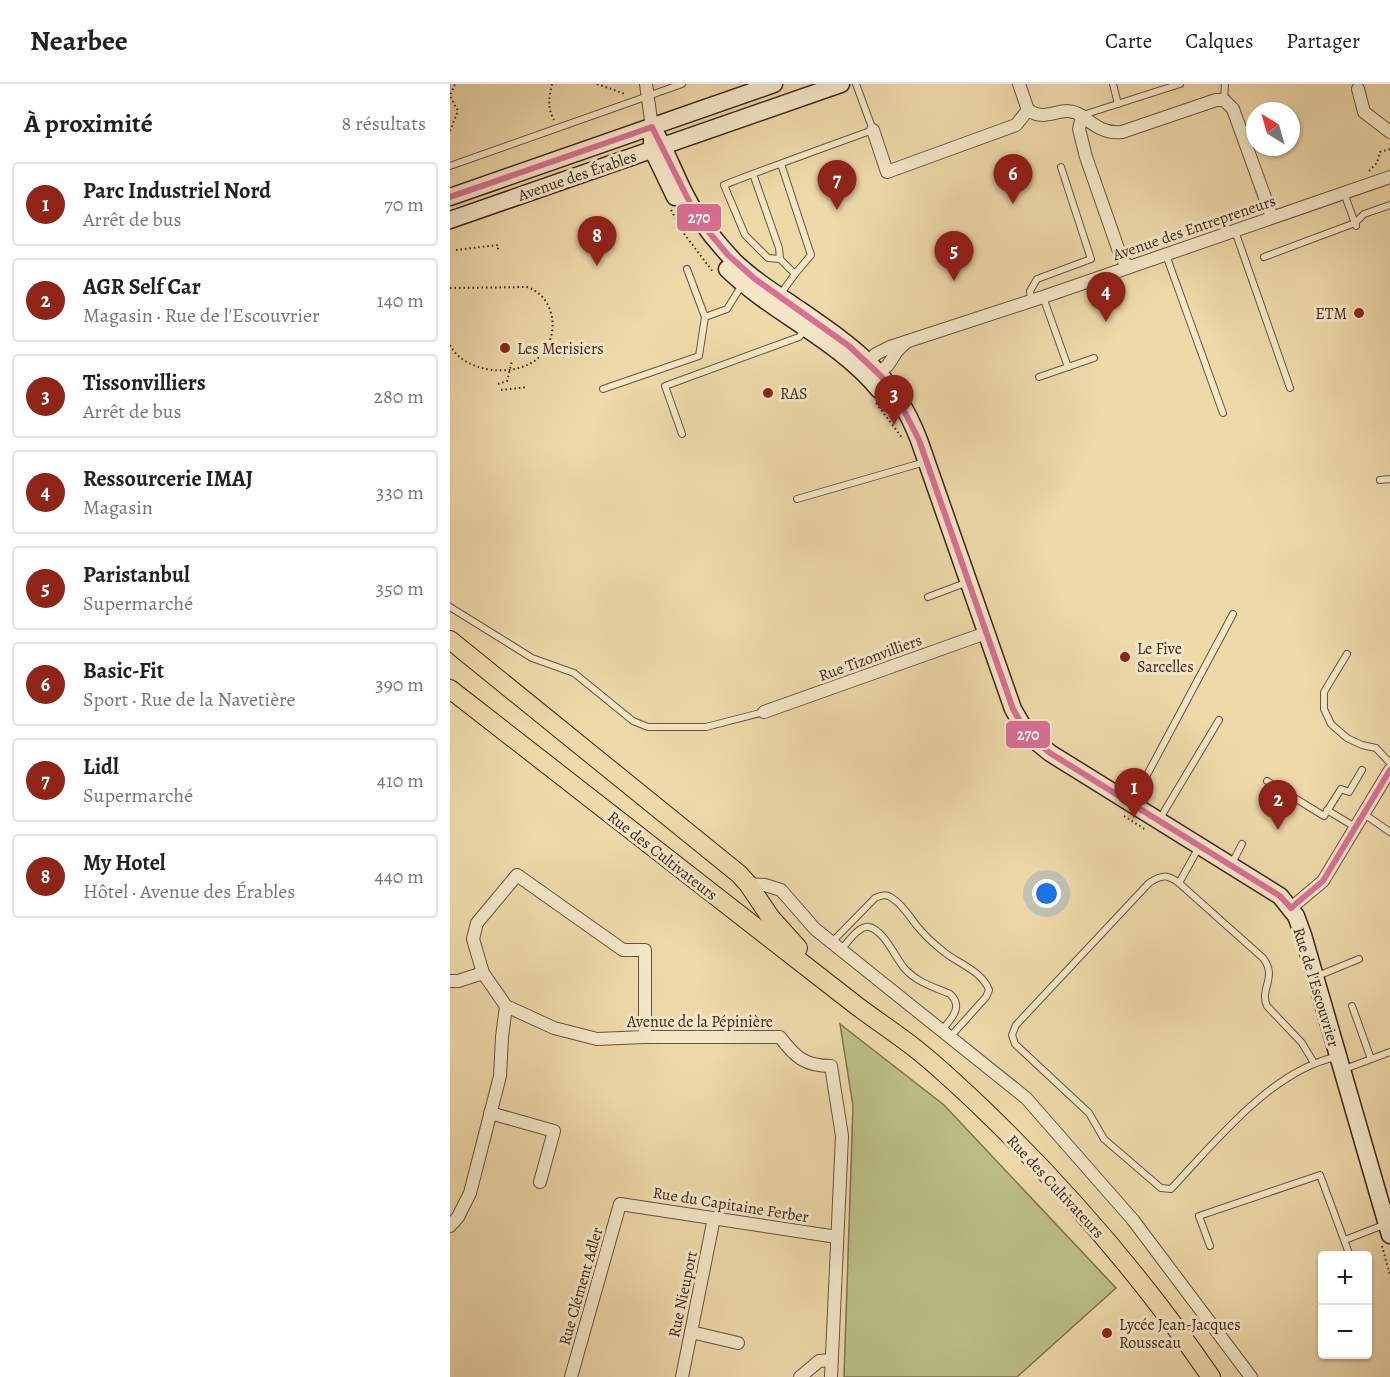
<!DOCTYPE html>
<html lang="fr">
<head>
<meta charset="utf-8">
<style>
	:root { --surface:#fff; --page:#f6f6f6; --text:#222; --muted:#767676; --line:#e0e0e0; --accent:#8f2418 }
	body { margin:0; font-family:Alegreya,serif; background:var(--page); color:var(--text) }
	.controls { position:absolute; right:18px; bottom:18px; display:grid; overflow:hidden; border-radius:6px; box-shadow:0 2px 4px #0004 }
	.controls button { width:54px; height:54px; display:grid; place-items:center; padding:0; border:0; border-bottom:2px solid var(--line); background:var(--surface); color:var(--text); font:30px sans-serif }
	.compass { position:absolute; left:796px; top:18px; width:54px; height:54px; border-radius:50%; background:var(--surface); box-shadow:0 2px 4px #0004; rotate:323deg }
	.you { position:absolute; left:597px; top:810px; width:21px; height:21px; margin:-15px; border:4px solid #fff; border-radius:50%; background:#1a73e8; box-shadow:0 0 0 9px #1a73e833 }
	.badge { display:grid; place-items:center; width:39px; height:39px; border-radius:50%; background:var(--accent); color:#fff; font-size:20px; font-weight:700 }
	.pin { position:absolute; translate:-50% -50px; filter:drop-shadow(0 2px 3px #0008) }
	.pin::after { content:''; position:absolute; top:32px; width:21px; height:18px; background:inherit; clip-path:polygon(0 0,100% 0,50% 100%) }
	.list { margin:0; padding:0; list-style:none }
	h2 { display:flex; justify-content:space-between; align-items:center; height:78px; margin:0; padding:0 24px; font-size:26px }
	h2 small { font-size:20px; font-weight:400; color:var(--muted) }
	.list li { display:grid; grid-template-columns:39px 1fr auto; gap:18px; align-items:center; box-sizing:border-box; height:84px; margin:0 12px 12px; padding:0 12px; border:2px solid var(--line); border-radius:6px }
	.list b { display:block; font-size:22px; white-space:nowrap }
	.list p { margin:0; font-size:20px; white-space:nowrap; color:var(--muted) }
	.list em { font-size:20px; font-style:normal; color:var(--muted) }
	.map { position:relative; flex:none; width:940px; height:1293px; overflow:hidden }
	header { display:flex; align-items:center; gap:36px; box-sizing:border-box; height:84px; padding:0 30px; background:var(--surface); border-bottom:2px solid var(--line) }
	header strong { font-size:28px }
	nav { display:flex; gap:33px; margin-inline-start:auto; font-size:21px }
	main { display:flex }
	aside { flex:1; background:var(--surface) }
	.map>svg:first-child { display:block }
</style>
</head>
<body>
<header>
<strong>Nearbee</strong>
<nav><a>Carte</a><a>Calques</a><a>Partager</a></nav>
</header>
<main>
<aside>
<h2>À proximité<small>8 résultats</small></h2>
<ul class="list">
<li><span class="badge">1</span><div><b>Parc Industriel Nord</b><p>Arrêt de bus</p></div><em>70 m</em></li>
<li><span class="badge">2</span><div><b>AGR Self Car</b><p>Magasin · Rue de l'Escouvrier</p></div><em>140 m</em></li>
<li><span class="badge">3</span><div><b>Tissonvilliers</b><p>Arrêt de bus</p></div><em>280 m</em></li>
<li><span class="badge">4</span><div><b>Ressourcerie IMAJ</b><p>Magasin</p></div><em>330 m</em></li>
<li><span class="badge">5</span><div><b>Paristanbul</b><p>Supermarché</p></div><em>350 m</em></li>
<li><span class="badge">6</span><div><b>Basic-Fit</b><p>Sport · Rue de la Navetière</p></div><em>390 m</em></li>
<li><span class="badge">7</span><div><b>Lidl</b><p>Supermarché</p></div><em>410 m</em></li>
<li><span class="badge">8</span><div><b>My Hotel</b><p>Hôtel · Avenue des Érables</p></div><em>440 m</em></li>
</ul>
</aside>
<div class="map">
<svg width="940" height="1293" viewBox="0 0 940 1293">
	<rect width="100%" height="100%" fill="#eed9a9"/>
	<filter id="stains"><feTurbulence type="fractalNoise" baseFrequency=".00333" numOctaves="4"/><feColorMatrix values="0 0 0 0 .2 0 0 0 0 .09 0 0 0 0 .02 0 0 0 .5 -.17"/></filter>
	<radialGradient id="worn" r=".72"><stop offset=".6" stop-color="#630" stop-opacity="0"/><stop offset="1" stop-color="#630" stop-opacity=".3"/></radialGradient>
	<path fill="#bbbf86" stroke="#7e7250" stroke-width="1.5" d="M390,940L494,1021L666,1204L567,1293H394L403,1022Z"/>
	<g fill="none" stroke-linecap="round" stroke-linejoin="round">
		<defs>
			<g id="lane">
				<path d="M663,0L668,20"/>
				<path d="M774,16L775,0"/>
				<path d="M633,31L730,0"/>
				<path d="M331,80L361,171L345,190L330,175L318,174L295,151L274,101C323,82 373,64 423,46L406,0"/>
				<path d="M0,82L232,0"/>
				<path d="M303,90L329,164L330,175"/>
				<path d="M894,109L906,142"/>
				<path d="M785,147L840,304"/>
				<path d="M716,171L773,329"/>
				<path d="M814,173L905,139L914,130L940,121"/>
				<path d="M237,185L255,233L277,225L292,201"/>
				<path d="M329,212L345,190"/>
				<path d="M593,213L618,283"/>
				<path d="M581,216L580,207L587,195L641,175L611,83"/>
				<path d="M589,293L644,274"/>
				<path d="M153,305L249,272L255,233"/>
				<path d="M232,350L215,302L349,253L356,245"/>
				<path d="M930,396L940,395"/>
				<path d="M347,415L475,378"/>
				<path d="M478,513L518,498"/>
				<path d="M0,523L82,574L124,589L183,637L198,643H256L314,628"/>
				<path d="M897,570L874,608V625L881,640L897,654L912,661L926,664L940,679"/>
				<path d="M817,697L874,732L891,705L899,708L912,686"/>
				<path d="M682,719L783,530"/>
				<path d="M877,726L905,743"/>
				<path d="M914,730L940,748"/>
				<path d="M709,736L769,636"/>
				<path d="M749,763L729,799C717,790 711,791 699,799L566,941L562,951L565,960L639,1029L654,1055L711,1104L721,1105C764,1059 822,986 886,973"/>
				<path d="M781,781L792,760"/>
				<path d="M729,799L813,874C828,893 809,905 817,922L852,959L864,979"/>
				<path d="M382,858L425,814C432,811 436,810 442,814C453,821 459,832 467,842C475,852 484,860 494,868C509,880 532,887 539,906L536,913L500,953"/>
				<path d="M391,866C397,859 409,841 419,843C434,846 446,875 455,885C468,899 484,903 500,910C514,923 501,935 492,946"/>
				<path d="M865,893L909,875"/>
				<path d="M902,922L921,975"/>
				<path d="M892,986L940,968"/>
				<path d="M895,1156L936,1140"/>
				<path d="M760,1162L749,1132L870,1091L900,1172"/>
			</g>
			<g id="street">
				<path d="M196,0L202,43"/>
				<path d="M569,0L578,26"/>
				<path d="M908,5L914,28L940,48"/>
				<path d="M632,32C645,42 655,50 672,48L766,16H774L783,25L822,133"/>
				<path d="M423,46L437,88L566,41L578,26C598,40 612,18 632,32L629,45L636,73L671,173L678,183"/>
				<path d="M412,283L426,270L440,263L593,213L940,93"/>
				<path d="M422,295L438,281L447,267L455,259"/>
				<path d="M314,628L536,549"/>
				<path d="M298,800L315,801L331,806L365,845L576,1014L683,1136L801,1293"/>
				<path d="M841,824L873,797L940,686"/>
				<path d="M0,897H8L33,889"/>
				<path d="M195,953V866H173L67,791L27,839L23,855L33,889L56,922L104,944L147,955L195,953H330C345,973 355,982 381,982L392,1052L381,1293"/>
				<path d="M40,1029L104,1047L90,1098"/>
				<path d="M0,1142L8,1133L20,1109L50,992L52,953L56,922"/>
				<path d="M241,1248L288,1259"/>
				<path d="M121,1293L170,1120L387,1153"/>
				<path d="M232,1293L264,1134"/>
				<path d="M350,1293L369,1277L381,1276"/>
			</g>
			<g id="secondary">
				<path d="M202,43C216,65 224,89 236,112C248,136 267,159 285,178C302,194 321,207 340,219C398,259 443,287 469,356L563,625L578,651L600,669L830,812L846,832L853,851L940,1151"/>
				<path d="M202,45V65L225,113"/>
				<path d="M0,113L324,0"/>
				<path d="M0,136L391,0"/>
				<path d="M277,185C323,230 388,256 429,306"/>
			</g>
			<g id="primary">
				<path d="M0,556L289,790L298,800L321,834L348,864"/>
				<path d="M0,605L407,922C427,937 447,950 466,965C490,984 512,1005 534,1026C618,1107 695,1197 761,1293"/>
			</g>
		</defs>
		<use href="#lane" stroke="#6c513e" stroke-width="8"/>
		<use href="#street" stroke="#6c513e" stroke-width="14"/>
		<use href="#secondary" stroke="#41241a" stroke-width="19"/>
		<use href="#primary" stroke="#41241a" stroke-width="20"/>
		<g stroke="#41241a" stroke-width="2" stroke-dasharray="1.5 3" stroke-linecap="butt">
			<path d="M102,0C99,14 97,23 104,36"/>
			<path d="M147,0L175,10"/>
			<path d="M0,47L8,27L0,12L5,0"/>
			<path d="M919,87L927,79L930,68L940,65"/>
			<path d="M221,126L235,151L263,188"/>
			<path d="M6,166L48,161V166"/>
			<path d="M0,204L77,203C107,213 111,255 87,275C64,294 14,289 0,261"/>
			<path d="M48,300L57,297L62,277"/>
			<path d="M51,306L77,303"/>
			<path d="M426,319L453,355"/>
			<path d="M674,732L696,746"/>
			<path d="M932,1162L940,1191"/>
		</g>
		<use href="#lane" stroke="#f4e6c7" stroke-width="6"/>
		<use href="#street" stroke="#f4e6c7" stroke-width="12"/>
		<use href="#secondary" stroke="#f4e6c7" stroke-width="16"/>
		<use href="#primary" stroke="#eed9a9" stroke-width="18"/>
		<defs>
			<g id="bus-1">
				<path d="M0,113L202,43L241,121L258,147L278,171L305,195L399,262L432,293L446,311L469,356L563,625L578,651L600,669L830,812L841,824"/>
				<path d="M841,824L873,797L940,686"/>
			</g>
		</defs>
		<use href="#bus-1" stroke="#f4e6c7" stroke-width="10"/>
		<use href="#bus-1" stroke="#d96f95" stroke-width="6"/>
	</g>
	<g fill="#8f2418" stroke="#f4e6c7" stroke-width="2">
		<circle cx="909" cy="229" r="6"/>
		<circle cx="55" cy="264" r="6"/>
		<circle cx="318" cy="309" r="6"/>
		<circle cx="675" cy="573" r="6"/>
		<circle cx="657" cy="1249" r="6"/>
	</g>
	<g text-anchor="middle" stroke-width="6" stroke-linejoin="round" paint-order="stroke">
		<g font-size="16" fill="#41241a" stroke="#f4e6c7">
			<text transform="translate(127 91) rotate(-19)" y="6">Avenue des Érables</text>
			<text transform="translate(744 143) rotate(-19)" y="6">Avenue des Entrepreneurs</text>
			<text transform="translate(420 573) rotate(-20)" y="6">Rue Tizonvilliers</text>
			<text transform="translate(213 771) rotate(38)" y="6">Rue des Cultivateurs</text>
			<text transform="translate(867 903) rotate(73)" y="6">Rue de l'Escouvrier</text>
			<text x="250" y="943">Avenue de la Pépinière</text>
			<text transform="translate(606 1102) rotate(47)" y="6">Rue des Cultivateurs</text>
			<text transform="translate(281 1120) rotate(9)" y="6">Rue du Capitaine Ferber</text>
			<text transform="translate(130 1202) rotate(-74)" y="6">Rue Clément Adler</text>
			<text transform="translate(232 1210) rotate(-78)" y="6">Rue Nieuport</text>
		</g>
		<g font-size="16" fill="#41241a" stroke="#f4e6c7" text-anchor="start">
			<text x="897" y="235" text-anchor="end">ETM</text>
			<text x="67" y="270">Les Merisiers</text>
			<text x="330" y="315">RAS</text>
			<text x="687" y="570">Le Five<tspan x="687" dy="18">Sarcelles</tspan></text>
			<text x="669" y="1246">Lycée Jean-Jacques<tspan x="669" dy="18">Rousseau</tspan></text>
		</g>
	</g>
	<g stroke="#f4e6c7" stroke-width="2">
		<rect x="226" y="119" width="46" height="29" rx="6" fill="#d96f95"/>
		<rect x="555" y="636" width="46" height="29" rx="6" fill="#d96f95"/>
	</g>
	<g font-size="16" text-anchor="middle" font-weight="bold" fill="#fff">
		<text x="249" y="139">270</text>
		<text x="578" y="656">270</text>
	</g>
	<rect width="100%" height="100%" filter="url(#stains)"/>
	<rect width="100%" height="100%" fill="url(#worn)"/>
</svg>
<div class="controls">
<button>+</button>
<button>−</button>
</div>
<svg class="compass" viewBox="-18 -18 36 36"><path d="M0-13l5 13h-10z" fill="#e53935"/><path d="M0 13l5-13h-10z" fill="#767676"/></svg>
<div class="you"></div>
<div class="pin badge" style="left:684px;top:734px">1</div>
<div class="pin badge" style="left:828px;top:746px">2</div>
<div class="pin badge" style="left:444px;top:341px">3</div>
<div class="pin badge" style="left:656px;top:238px">4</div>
<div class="pin badge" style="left:504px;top:197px">5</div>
<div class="pin badge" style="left:563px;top:120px">6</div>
<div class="pin badge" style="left:387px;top:126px">7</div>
<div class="pin badge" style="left:147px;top:182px">8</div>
</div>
</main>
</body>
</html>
